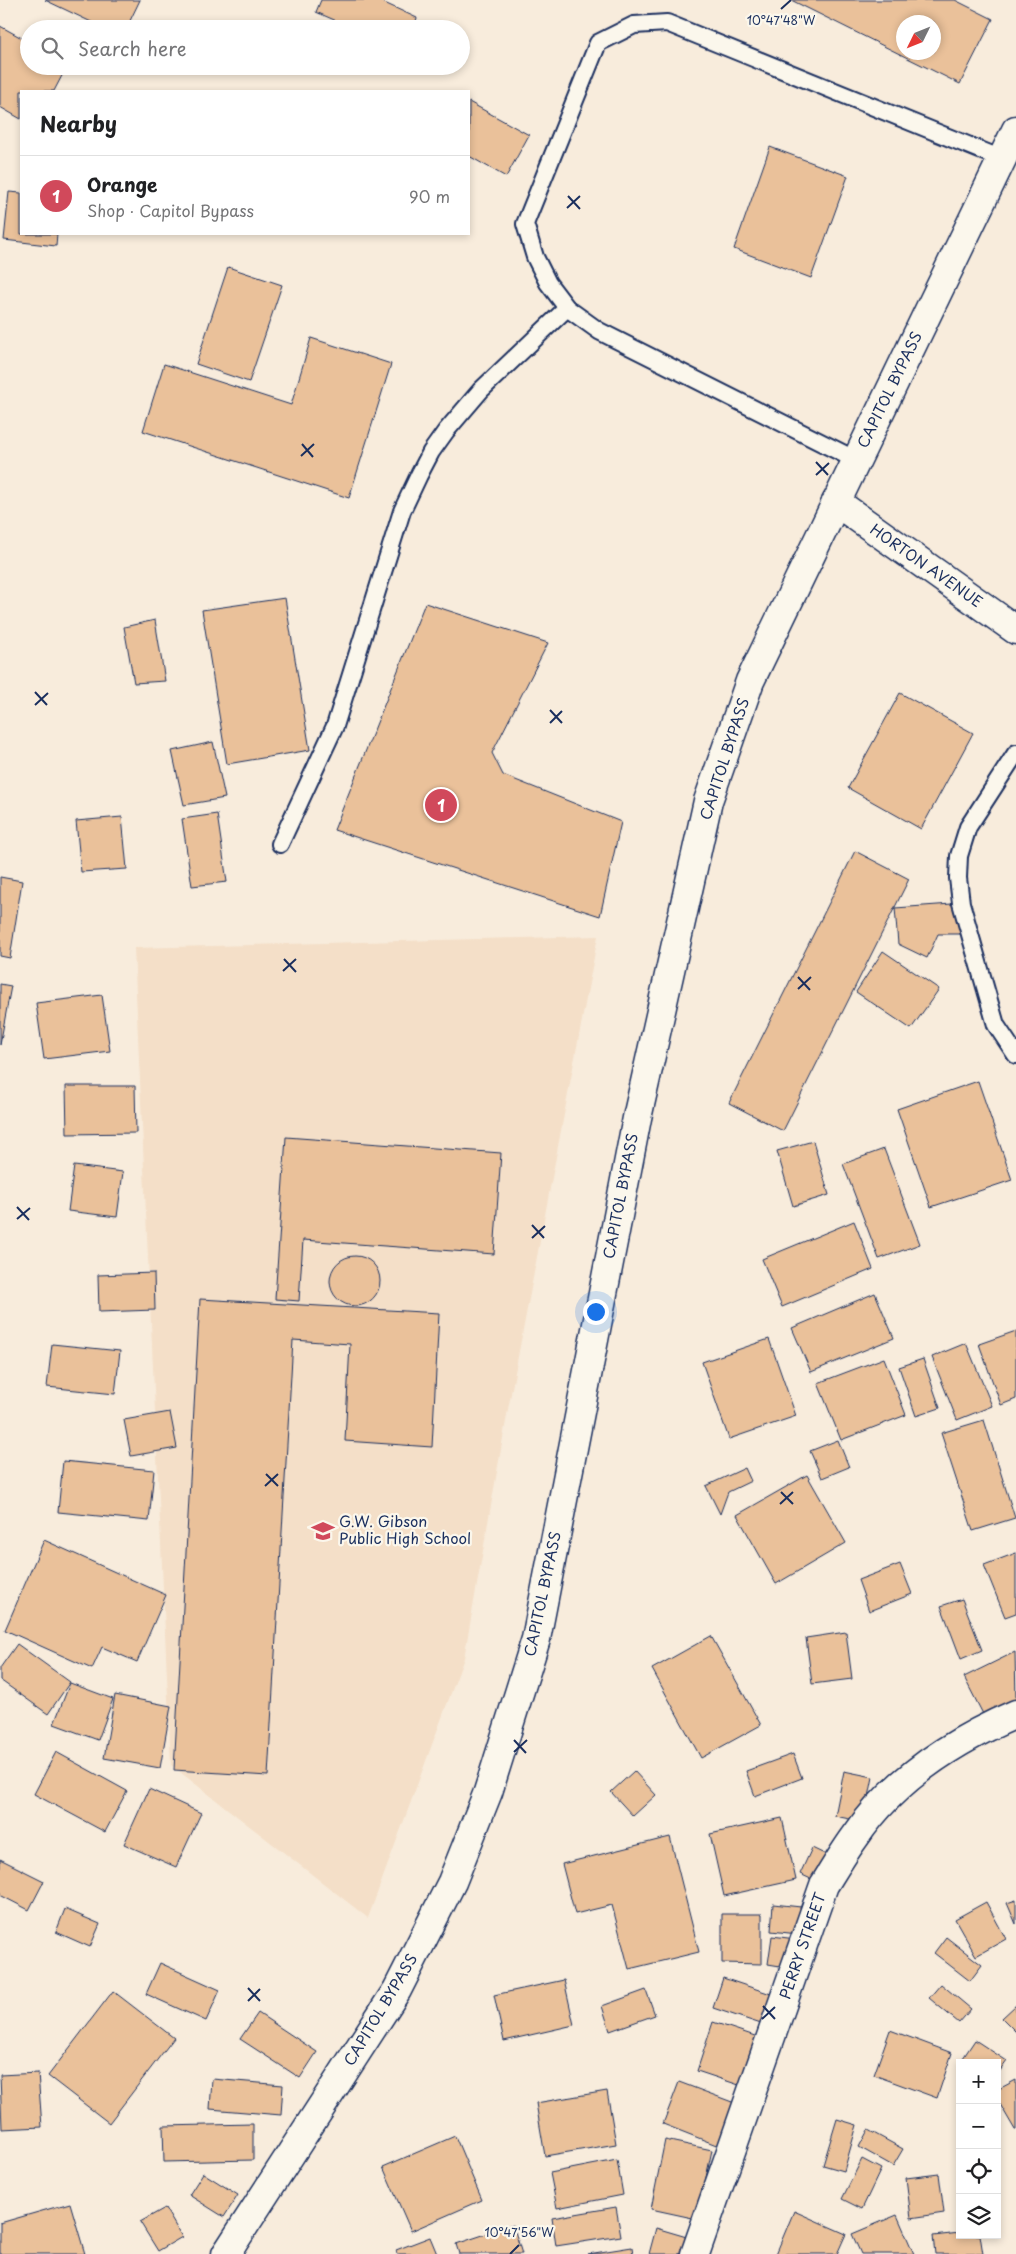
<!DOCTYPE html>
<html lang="en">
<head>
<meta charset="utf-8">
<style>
	:root { --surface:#fff; --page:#f2f2f2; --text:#202124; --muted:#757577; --line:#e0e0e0; --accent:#d1495b }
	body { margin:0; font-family:"Playpen Sans",sans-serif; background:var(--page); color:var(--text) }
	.controls { position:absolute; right:15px; bottom:15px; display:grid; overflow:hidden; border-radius:0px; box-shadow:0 2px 8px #0003 }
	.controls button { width:45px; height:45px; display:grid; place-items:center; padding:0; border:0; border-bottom:1px solid var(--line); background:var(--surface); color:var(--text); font:25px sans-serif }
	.compass { position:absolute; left:896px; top:15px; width:45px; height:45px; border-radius:50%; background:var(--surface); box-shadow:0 2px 8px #0003; rotate:227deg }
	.you { position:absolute; left:595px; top:1311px; width:18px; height:18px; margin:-12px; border:4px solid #fff; border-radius:50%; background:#1a73e8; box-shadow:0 0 0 8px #1a73e833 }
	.badge { display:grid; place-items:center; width:32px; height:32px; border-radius:50%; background:var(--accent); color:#fff; font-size:16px; font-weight:700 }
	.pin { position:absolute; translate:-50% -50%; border:2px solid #fff; box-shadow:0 1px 5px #0006 }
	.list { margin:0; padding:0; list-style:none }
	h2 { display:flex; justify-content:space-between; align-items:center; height:65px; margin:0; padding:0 20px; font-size:21px }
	h2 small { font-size:16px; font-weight:400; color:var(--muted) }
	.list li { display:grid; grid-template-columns:32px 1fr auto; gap:15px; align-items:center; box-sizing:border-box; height:80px; padding:0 20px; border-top:1px solid var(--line) }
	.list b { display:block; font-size:19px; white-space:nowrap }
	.list p { margin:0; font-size:16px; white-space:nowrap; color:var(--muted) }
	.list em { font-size:16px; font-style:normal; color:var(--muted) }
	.icon { flex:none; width:28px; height:28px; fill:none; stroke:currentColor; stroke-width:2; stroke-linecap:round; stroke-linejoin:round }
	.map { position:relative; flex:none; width:1016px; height:2254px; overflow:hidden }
	.search { position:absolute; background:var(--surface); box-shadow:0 2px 8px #0003; left:20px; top:20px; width:450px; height:55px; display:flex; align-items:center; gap:12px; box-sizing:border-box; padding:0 18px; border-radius:28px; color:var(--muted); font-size:19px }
	.panel { position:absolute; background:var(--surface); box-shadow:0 2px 8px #0003; left:20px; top:90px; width:450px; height:145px; border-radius:0px }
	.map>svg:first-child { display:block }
</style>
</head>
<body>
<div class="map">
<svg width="1016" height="2254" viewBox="0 0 1016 2254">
	<rect width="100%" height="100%" fill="#f8ecdc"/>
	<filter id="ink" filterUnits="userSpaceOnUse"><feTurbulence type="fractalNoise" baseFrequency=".02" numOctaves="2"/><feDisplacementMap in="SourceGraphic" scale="10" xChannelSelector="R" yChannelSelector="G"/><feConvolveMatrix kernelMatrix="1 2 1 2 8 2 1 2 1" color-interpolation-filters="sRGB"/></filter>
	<g filter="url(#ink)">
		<path fill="#f4dfc8" d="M598,936L509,1404L464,1658L368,1918L171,1765L134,948Z"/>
		<g fill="#eac19a" stroke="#1b2f5e" fill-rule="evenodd">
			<path d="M45,0H140L126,29H106Z"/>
			<path d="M321,0H378L417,18L413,29H355L316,12Z"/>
			<path d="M791,0H955L993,19L960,84ZM904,22H934V52H904Z"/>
			<path d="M0,26L29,42V66H67L54,91H21V119L0,107Z"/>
			<path d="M469,102L529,135L506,177L469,156Z"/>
			<path d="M770,147L848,176L811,278L734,249Z"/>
			<path d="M9,192L21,193V234H57L56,246L4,240Z"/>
			<path d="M228,267L282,285L249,382L196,364Z"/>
			<path d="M311,338L391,364L349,498L143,431L164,364L291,405Z"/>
			<path d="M285,598L310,750L227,764L202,610Z"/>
			<path d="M425,603L548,643L492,753L503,775L621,822L600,916L334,830Z"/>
			<path d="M155,620L165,681L134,683L124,627Z"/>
			<path d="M900,693L973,733L921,829L848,788Z"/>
			<path d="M213,742L225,798L184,805L172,751Z"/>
			<path d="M217,814L227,882L192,886L182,819Z"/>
			<path d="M122,817L127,869L81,872L76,821Z"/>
			<path d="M855,851L909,879L783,1131L729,1103Z"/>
			<path d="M0,877L22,881L10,958L0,956Z"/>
			<path d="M952,904L962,934H938L927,958L898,944L895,908Z"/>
			<path d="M883,951L939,989L911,1029L856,992Z"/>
			<path d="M0,984L11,986L0,1045Z"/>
			<path d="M102,995L110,1051L44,1059L36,1003Z"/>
			<path d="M978,1081L1012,1180L931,1207L897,1109Z"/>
			<path d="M66,1086H135L136,1133L67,1134Z"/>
			<path d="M286,1137L501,1153L494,1254L303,1240L299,1301L275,1299Z"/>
			<path d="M813,1141L829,1195L793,1206L777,1151Z"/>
			<path d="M884,1149L920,1244L879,1259L843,1164Z"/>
			<path d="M74,1166L123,1172L117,1217L68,1211Z"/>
			<path d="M854,1221L873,1269L782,1307L762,1259Z"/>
			<circle cx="355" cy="1281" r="25"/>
			<path d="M154,1273L155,1310L99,1312L98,1275Z"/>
			<path d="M875,1293L894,1338L811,1372L792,1328Z"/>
			<path d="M200,1299L439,1313L432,1447L345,1441L350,1344L293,1340L268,1776L174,1770Z"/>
			<path d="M1016,1331V1399L1001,1405L979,1344Z"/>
			<path d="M769,1339L796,1416L729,1439L702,1362Z"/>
			<path d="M966,1343L992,1406L957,1420L932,1357Z"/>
			<path d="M52,1344L120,1351L115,1394L47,1387Z"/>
			<path d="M884,1358L906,1415L841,1440L818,1383Z"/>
			<path d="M923,1359L940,1408L916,1416L899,1367Z"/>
			<path d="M170,1412L177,1448L131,1456L124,1420Z"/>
			<path d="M984,1420L1015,1518L973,1531L941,1433Z"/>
			<path d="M838,1440L849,1467L822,1478L810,1451Z"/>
			<path d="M63,1461L154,1470L149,1521L58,1512Z"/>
			<path d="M745,1468L751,1481L728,1492L720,1514L706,1486Z"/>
			<path d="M807,1475L846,1543L776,1584L737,1515Z"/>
			<path d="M44,1540L166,1595L137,1662L102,1647L92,1669L5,1630Z"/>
			<path d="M1016,1553V1613L1005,1617L984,1565Z"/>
			<path d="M900,1564L912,1594L869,1611L858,1580Z"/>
			<path d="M962,1599L982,1650L961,1659L941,1606Z"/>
			<path d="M846,1632L852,1679L812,1684L806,1638Z"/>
			<path d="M711,1636L761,1725L701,1758L652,1669Z"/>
			<path d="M17,1644L70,1682L48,1714L0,1680V1668Z"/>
			<path d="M1015,1652L1016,1701L984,1716L964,1677Z"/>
			<path d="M70,1683L113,1699L98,1740L54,1724Z"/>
			<path d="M115,1695L171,1706L160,1768L104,1758Z"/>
			<path d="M56,1752L127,1791L105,1832L34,1794Z"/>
			<path d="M793,1754L802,1778L755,1796L746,1771Z"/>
			<path d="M634,1771L656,1795L633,1816L611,1792Z"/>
			<path d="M844,1771L873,1777L864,1822L835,1816Z"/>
			<path d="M149,1789L201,1813L176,1867L124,1844Z"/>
			<path d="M782,1818L796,1880L724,1896L710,1834Z"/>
			<path d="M670,1837L699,1952L629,1969L612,1905L575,1914L562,1864Z"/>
			<path d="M812,1848L835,1859L824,1885L800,1874Z"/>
			<path d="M0,1859L44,1881L29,1910L0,1895Z"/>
			<path d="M1016,1900V1924L1007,1903Z"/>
			<path d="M986,1902L1006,1939L976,1956L955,1919Z"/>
			<path d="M773,1904L801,1907L798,1934L771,1931Z"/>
			<path d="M65,1909L100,1924L90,1947L56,1932Z"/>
			<path d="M722,1914H762V1964L722,1963Z"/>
			<path d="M772,1936L796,1939L792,1968L768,1964Z"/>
			<path d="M946,1937L982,1965L970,1981L934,1953Z"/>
			<path d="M160,1963L220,1990L206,2021L146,1994Z"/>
			<path d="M723,1978L780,1997L770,2027L713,2008Z"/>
			<path d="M564,1980L574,2025L504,2041L494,1995Z"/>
			<path d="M941,1984L971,2009L959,2023L929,1998Z"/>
			<path d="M646,1990L655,2015L610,2031L602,2006Z"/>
			<path d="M113,1991L174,2038L109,2123L48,2076Z"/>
			<path d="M1016,2005V2032L1002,2018Z"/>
			<path d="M258,2013L317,2052L300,2078L240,2039Z"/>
			<path d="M713,2022L764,2039L748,2088L697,2071Z"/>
			<path d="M890,2030L952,2053L937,2098L874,2075Z"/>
			<path d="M975,2040L1007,2061L997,2075V2063H963L961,2061Z"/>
			<path d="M38,2073L42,2127L2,2129L0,2075Z"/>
			<path d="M212,2079L283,2085L281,2115L210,2109Z"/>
			<path d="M1016,2080V2130H1015L997,2099V2090Z"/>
			<path d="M679,2082L740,2105L724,2148L663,2124Z"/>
			<path d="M607,2091L616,2144L545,2156L536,2103Z"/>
			<path d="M837,2119L857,2125L844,2171L823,2165Z"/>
			<path d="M253,2124V2160L164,2162L163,2126Z"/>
			<path d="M868,2130L903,2149L893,2166L859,2147Z"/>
			<path d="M455,2136L482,2200L411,2231L383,2167Z"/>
			<path d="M665,2140L712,2150L697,2219L651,2209Z"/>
			<path d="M862,2159L881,2169L862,2209L842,2199Z"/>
			<path d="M617,2160L623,2195L557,2208L550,2173Z"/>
			<path d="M203,2173L238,2195L224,2217L189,2195Z"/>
			<path d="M939,2174L944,2213L911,2218L906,2178Z"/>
			<path d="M70,2203L85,2254H0V2223Z"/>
			<path d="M616,2207L621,2236L556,2246L552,2218Z"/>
			<path d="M165,2208L182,2237L158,2251L140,2222Z"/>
			<path d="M794,2211L846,2234L837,2254H776Z"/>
			<path d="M897,2215L914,2254H861L852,2234Z"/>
			<path d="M513,2225L522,2254H459L456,2244Z"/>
			<path d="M656,2228L690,2238L685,2254H649Z"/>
			<path d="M960,2233V2235H980L983,2254H935L933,2236Z"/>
			<path d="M430,2237L437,2254H397L396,2250Z"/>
			<path d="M632,2247L633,2254H588Z"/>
		</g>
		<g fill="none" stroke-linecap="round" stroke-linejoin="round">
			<defs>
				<g id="lane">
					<path d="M856,460L599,331L567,308L548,283L535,257L525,224L598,43L634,25L667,23L1002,159"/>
					<path d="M1016,753L968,827L959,856L958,878L961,903L996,1025L1016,1055"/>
					<path d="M280,844L335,726L402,511L419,475L431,452L446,431L481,390L567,308"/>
				</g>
				<path id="street" d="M695,2254L824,1885C834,1869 844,1852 855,1837C894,1779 953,1741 1016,1714"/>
				<path id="secondary" d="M836,502L1016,630"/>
				<path id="highway" d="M226,2254L397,1990L452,1882L488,1792L536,1639L637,1118L708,801L750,681L1016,130"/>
			</defs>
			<use href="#lane" stroke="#1b2f5e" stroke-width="20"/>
			<use href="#street" stroke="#1b2f5e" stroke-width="31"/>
			<use href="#secondary" stroke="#1b2f5e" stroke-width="31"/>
			<use href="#highway" stroke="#1b2f5e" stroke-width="31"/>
			<use href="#lane" stroke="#fbf7ec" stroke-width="16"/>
			<use href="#street" stroke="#fbf7ec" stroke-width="28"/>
			<use href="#secondary" stroke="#fbf7ec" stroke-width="28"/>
			<use href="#highway" stroke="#fbf7ec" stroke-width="28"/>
		</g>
	</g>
	<path fill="none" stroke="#1b2f5e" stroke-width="2" d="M781,9L791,0M568,196L580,209M567,208L580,196M302,444L313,457M301,456L314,444M816,462L828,475M816,475L829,463M35,692L47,705M35,705L48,693M550,710L562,723M550,723L562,711M284,959L296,972M283,971L296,959M798,977L810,990M798,989L811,977M17,1207L29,1220M17,1219L30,1208M532,1225L544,1238M532,1238L545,1226M266,1474L278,1486M265,1486L278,1474M781,1492L793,1504M780,1504L793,1492M514,1740L526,1753M514,1752L527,1740M248,1988L260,2001M248,2001L260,1989M763,2006L775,2019M762,2019L775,2007M510,2254L519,2245"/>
	<defs>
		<symbol id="school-bare" viewBox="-9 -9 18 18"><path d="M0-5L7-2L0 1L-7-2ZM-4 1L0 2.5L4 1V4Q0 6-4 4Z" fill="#d1495b" stroke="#fbf7ec" stroke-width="2.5" paint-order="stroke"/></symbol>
	</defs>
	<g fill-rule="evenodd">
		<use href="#school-bare" x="307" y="1515" width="32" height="32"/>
	</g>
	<g text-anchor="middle" stroke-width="4.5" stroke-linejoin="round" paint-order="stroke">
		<g font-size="15" fill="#1b2f5e" stroke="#fbf7ec">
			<text transform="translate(890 390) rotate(-64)" y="5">CAPITOL BYPASS</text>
			<text transform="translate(926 566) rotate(35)" y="5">HORTON AVENUE</text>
			<text transform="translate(725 759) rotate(-72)" y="5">CAPITOL BYPASS</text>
			<text transform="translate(621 1196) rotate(-79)" y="5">CAPITOL BYPASS</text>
			<text transform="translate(543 1594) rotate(-78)" y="5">CAPITOL BYPASS</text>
			<text transform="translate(803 1946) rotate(-71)" y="5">PERRY STREET</text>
			<text transform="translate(381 2010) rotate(-59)" y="5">CAPITOL BYPASS</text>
		</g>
		<g font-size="15" fill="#1b2f5e" stroke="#fbf7ec" text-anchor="start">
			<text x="339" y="1527">G.W. Gibson<tspan x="339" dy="17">Public High School</tspan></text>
		</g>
	</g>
	<g font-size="12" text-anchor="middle" fill="#1b2f5e" stroke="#fbf7ec" stroke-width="4.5" stroke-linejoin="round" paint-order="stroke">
		<text x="781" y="25">10°47'48"W</text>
		<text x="519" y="2237">10°47'56"W</text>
	</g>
</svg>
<div class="controls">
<button>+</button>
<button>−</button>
<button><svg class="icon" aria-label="locate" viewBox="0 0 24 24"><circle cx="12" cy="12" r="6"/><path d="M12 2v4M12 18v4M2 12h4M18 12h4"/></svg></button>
<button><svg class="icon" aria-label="layers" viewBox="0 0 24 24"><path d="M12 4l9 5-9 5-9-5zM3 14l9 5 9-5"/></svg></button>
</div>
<svg class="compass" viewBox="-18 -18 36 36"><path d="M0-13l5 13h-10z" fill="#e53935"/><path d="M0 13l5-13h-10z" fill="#757577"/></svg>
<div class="you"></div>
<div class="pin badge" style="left:441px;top:805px">1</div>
<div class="search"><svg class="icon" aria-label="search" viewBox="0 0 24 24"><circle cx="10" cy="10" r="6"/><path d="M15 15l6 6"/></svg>Search here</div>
<section class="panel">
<h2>Nearby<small></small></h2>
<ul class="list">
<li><span class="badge">1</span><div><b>Orange</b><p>Shop · Capitol Bypass</p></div><em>90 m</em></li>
</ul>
</section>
</div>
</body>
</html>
